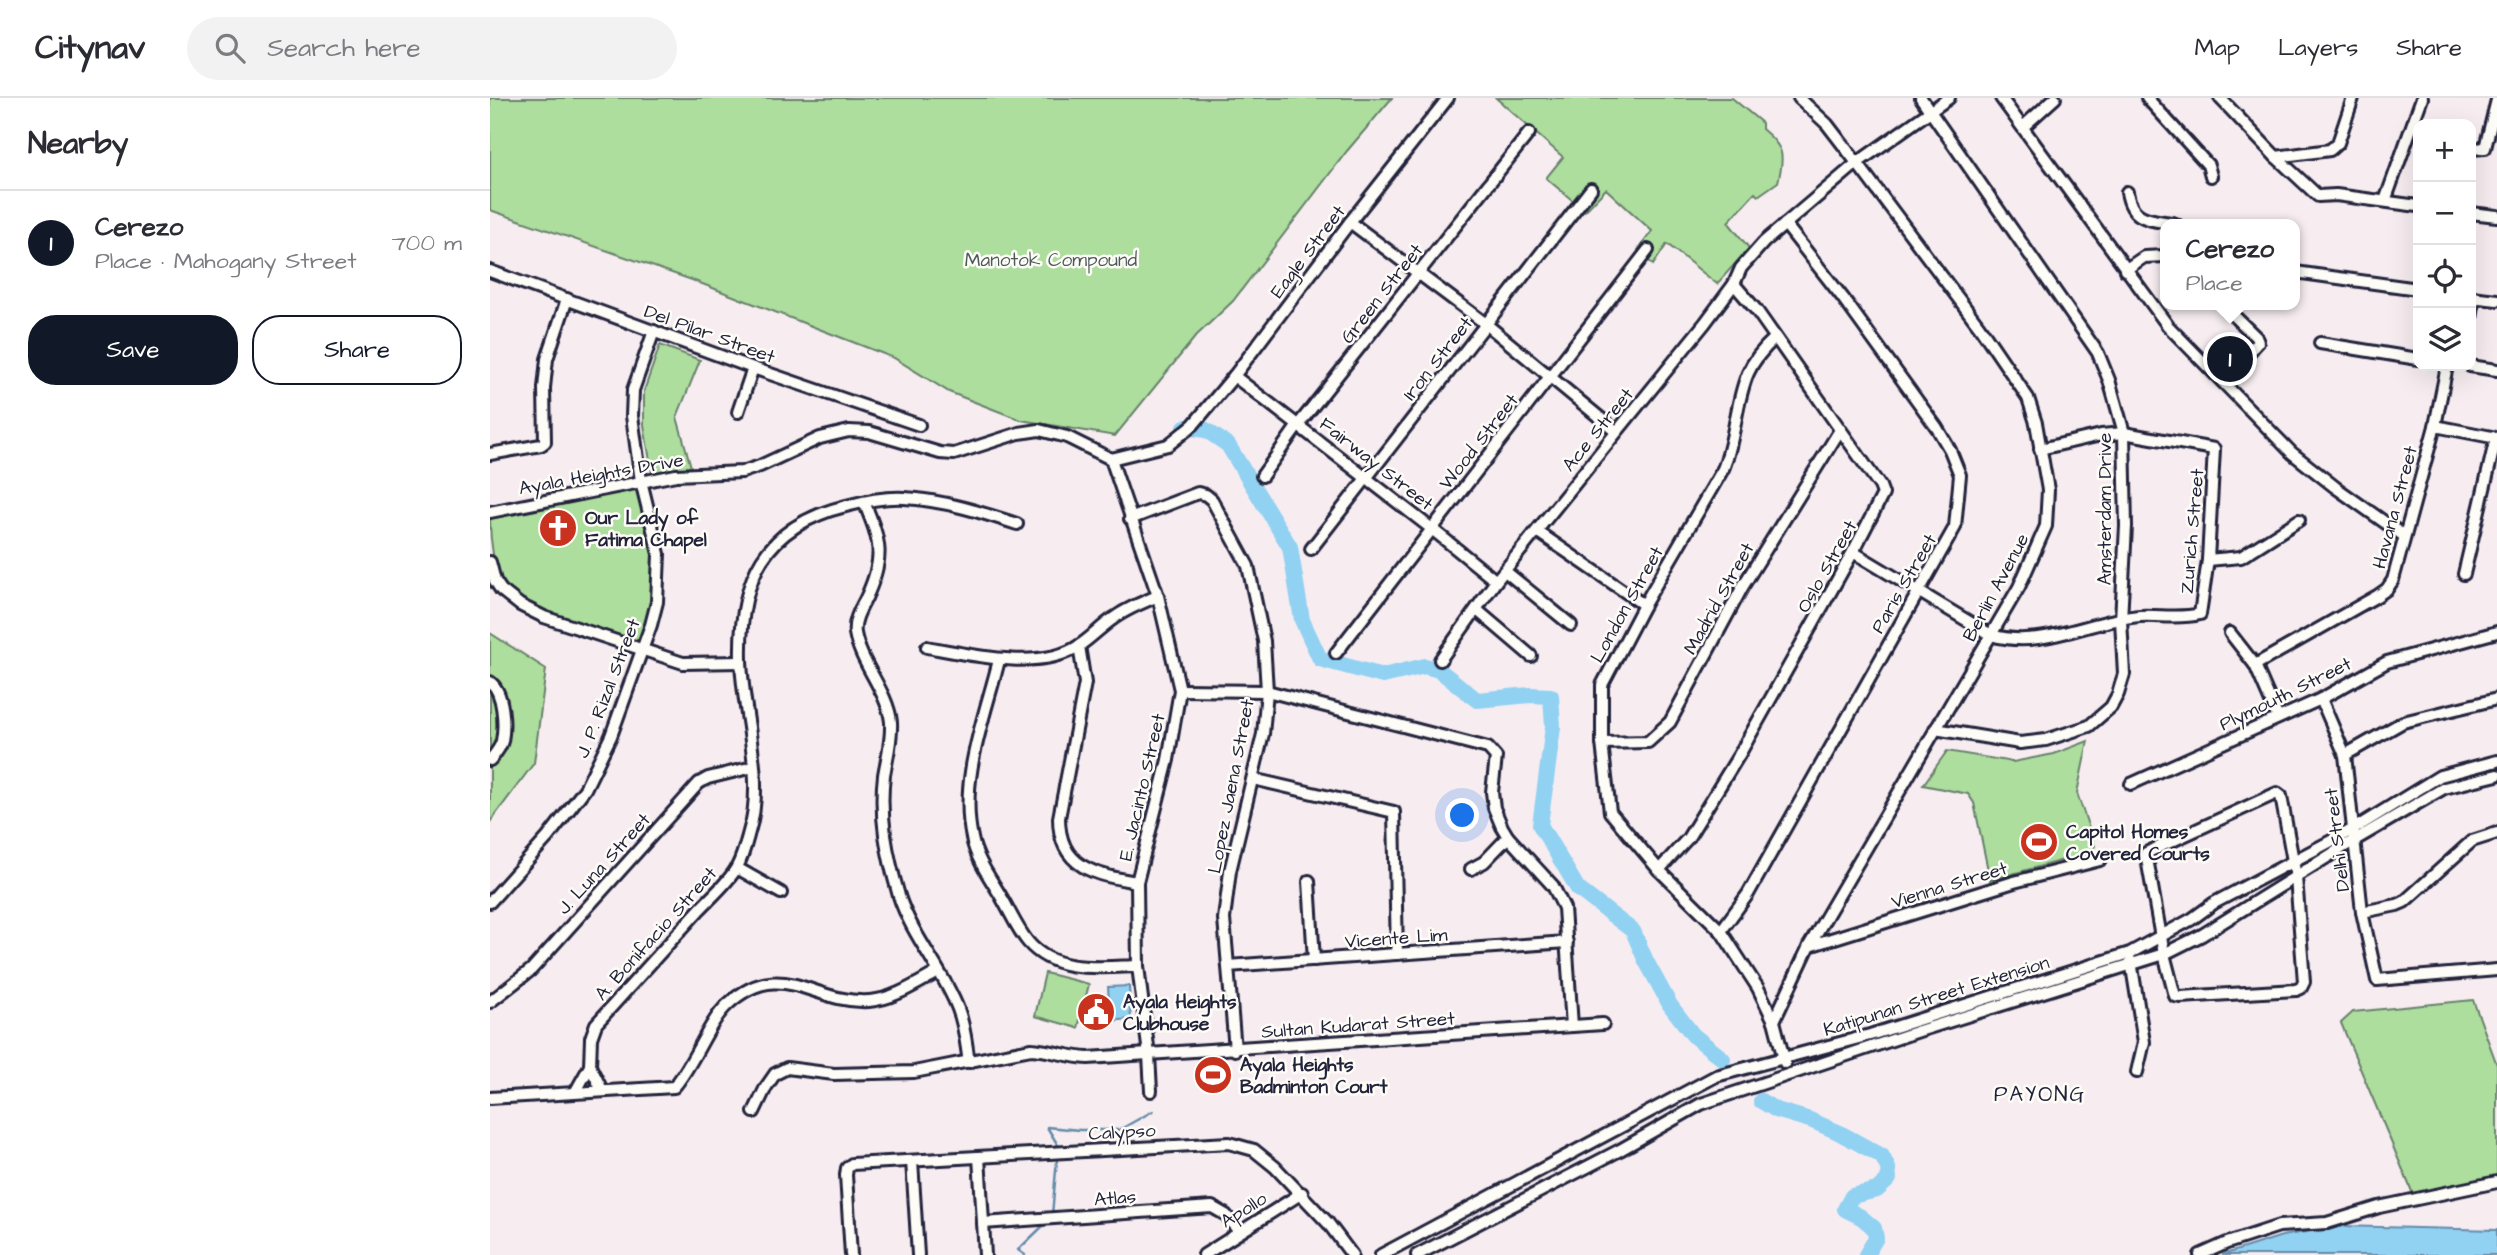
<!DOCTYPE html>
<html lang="en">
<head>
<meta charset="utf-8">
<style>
	:root { --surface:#fff; --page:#f2f2f3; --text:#2b2b33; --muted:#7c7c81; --line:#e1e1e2; --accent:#111827 }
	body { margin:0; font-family:"Architects Daughter",sans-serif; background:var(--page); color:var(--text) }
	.controls { position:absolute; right:21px; top:21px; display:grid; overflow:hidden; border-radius:14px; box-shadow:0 7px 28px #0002 }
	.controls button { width:63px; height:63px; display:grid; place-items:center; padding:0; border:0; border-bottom:2px solid var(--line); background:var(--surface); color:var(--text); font:35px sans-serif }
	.you { position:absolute; left:973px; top:718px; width:24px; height:24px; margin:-18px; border:5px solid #fff; border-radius:50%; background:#1a73e8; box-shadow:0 0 0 10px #1a73e833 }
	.badge { display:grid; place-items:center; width:46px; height:46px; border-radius:50%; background:var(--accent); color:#fff; font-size:23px; font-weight:700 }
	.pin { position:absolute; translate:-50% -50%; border:4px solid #fff; box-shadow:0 2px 7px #0006 }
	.popup { position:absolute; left:1670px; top:121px; width:140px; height:91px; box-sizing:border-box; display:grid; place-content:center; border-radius:14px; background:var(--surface); filter:drop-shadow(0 2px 5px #0005); font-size:23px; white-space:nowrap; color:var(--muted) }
	.popup b { font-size:26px; color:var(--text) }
	.popup::after { content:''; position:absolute; left:50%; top:100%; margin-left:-14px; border:14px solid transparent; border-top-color:var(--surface) }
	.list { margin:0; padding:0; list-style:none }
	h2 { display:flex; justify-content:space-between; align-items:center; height:91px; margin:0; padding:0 28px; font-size:30px }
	h2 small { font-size:23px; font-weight:400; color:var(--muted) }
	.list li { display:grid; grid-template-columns:46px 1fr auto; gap:21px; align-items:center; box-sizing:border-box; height:105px; padding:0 28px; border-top:2px solid var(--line) }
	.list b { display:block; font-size:26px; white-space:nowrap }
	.list p { margin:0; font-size:23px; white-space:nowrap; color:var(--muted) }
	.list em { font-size:23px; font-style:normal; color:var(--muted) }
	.actions { display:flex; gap:14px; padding:21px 28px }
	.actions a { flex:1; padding:16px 0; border:2px solid var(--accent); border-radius:28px; text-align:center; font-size:24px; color:var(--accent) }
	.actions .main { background:var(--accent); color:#fff }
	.icon { flex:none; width:38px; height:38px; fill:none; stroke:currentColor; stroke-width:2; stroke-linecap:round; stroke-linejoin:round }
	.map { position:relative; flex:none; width:2007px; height:1157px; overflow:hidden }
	header { display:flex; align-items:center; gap:42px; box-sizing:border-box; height:98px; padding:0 35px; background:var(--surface); border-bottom:2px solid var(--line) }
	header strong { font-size:33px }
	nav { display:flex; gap:38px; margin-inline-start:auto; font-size:24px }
	.search { width:490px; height:63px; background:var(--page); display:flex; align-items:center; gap:18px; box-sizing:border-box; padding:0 24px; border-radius:38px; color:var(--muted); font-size:26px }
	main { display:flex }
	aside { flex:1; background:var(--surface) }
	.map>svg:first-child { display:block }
</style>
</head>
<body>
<header>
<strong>Citynav</strong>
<div class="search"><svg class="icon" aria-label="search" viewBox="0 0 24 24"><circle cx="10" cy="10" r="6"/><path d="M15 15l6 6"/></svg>Search here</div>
<nav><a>Map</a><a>Layers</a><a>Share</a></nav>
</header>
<main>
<aside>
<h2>Nearby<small></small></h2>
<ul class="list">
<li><span class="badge">1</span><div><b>Cerezo</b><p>Place · Mahogany Street</p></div><em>700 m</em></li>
</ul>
<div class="actions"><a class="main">Save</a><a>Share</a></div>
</aside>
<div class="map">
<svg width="2007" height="1157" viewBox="0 0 2007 1157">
	<rect width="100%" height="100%" fill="#f7edf1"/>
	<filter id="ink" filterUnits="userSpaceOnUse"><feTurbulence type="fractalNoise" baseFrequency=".0143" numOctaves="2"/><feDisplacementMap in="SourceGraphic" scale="14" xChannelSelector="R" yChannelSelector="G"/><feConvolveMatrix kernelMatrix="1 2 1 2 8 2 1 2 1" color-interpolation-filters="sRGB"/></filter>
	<g filter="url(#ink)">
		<g fill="#adde9e" stroke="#68806c" stroke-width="2">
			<path d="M0,0H902L857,53L743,203L706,238L625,338L531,322L459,294L404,260L202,182L0,112Z"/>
			<path d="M1006,0H1242L1272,25V31C1294,49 1295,57 1288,84L1268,98L1265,95L1238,124L1259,150L1227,186L1177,146L1163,167L1148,152L1162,133L1116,91L1095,113L1056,80L1073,59Z"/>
			<path d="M170,247L210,262L187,319L201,369L162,375L154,327V293Z"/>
			<path d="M147,389L164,457L163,496L150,544C121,535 33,511 15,489C3,474 0,439 0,421Z"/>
			<path d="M0,535L56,571L44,665L0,724Z"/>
			<path d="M1598,643L1587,695L1605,748L1599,755L1500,782L1484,705L1478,696L1433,687L1457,653L1523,664L1564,656Z"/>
			<path d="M555,875L599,886L588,930L545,918Z"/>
			<path d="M1983,902L2007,967V1078L1923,1096L1851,925L1863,914Z"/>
		</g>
		<g fill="#91d1f2" stroke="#658ba9" stroke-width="2">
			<path d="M639,888L641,921L620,923L618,889Z"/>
			<path d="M1850,1128L2007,1132V1157H1732L1792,1138Z"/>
		</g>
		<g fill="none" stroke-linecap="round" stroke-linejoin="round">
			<g stroke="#658ba9" stroke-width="2.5">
				<path d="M569,1049L557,1029L590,1032H629L663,1013"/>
				<path d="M562,1117L567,1061"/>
				<path d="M535,1157L528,1152L556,1125"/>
			</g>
			<g stroke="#91d1f2" stroke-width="16">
				<path d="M695,329L716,332L738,347L800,449L812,522L830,561L893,578L935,568L949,572L987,602L1040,597L1061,598L1063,629L1050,727L1088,791L1143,833L1156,863L1180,907L1203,937L1233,961"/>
				<path d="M1271,1003L1286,1012L1320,1022L1348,1034L1392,1058L1398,1070L1399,1081L1387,1092L1362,1098L1355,1111L1371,1119L1384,1130L1386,1140L1376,1157"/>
			</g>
			<defs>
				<g id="minor">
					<path d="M1431,0L1608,255L1619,282L1634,335L1636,428L1631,522L1634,576L1628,596L1621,609L1599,628L1556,642L1530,645L1445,631"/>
					<path d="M1511,0L1678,228L1802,355L1845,389L1914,438"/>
					<path d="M1657,0L1718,67L1721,78"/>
					<path d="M1730,0L1786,59L1828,98L1846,97L1928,108"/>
					<path d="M1534,28L1565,0"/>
					<path d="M1981,51L1995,50L2007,2"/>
					<path d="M1786,59L1840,52L1848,45L1863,0"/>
					<path d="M1637,94C1642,124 1660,121 1686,126"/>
					<path d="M1895,103L1932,0"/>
					<path d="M1981,115L2007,118"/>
					<path d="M860,124L996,226L1126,333"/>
					<path d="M1635,172L1654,159L1675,158"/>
					<path d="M0,173L263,270L429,327"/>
					<path d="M1805,174L1928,191"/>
					<path d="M1981,199L2007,202"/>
					<path d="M1981,221L1984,199"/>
					<path d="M1830,245L1928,261"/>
					<path d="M1980,268L2007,272"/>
					<path d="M744,278L942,431L1006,483"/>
					<path d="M1733,284L1768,244L1766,239L1733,207"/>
					<path d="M248,314L263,270"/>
					<path d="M1945,328L2007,340"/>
					<path d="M0,356L51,347L55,344L54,290L57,261L77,201"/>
					<path d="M621,361L668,498L690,592L678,662L647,784L648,868L659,957L661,993"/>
					<path d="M772,378L809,326L1039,35"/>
					<path d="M374,404C391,444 395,459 376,500C371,510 363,523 365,535C370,565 398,594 401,624C402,643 397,659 394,677C389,719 397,757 409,798C422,838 453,872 468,911C475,928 476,947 479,964"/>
					<path d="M0,414L186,377L252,374L270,368L330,340L359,333L379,334L450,355L464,356L529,335L549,332L577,339L621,361L678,347L703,327L744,278L860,124L958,0"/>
					<path d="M640,421L708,395L716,397L722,402L758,468L774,543L777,593L773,636L740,773L734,821L745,952"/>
					<path d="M1048,434L1154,507"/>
					<path d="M821,451L1101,91"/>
					<path d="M1363,454L1501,537C1552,552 1599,522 1650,518C1669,517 1691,521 1710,516L1718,462L1724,351L1634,335L1611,337L1550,351"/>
					<path d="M1718,462L1751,459L1809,422"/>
					<path d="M0,464L5,483L11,492L30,507L54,519L193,565L251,564"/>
					<path d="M1015,473L1081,527"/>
					<path d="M1974,476L2006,340"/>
					<path d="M987,512L1041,558"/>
					<path d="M1740,535L1765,567L1788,620"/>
					<path d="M589,548L595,585L569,720C569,770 606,777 647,784"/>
					<path d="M437,549C480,557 552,574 590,547C602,539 612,528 624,520C638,510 653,504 668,498"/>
					<path d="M846,555L1158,152"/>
					<path d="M509,562C495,619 469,681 482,740C486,762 503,784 513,802C521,816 528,832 538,844C565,876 611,869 648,868"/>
					<path d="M950,562L1006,483L1215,225L1244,186L1251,170L1274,144L1367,65L1459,0"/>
					<path d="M1765,567L1887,498L1897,491L1903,482L1945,328L1957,268"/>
					<path d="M0,584C14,594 15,627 12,643C10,651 5,656 0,662"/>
					<path d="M690,592L777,593L998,650L1006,659L1002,694L1004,710L1012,729L1018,739L1063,788L1074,810L1082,928"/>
					<path d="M1831,601L1855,657L1872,814L1887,882L2007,872"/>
					<path d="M1112,645L1158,644L1180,624L1253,488L1350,332"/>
					<path d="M1855,657L1913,624L2007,601"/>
					<path d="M763,681L904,714L907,856"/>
					<path d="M1641,686L1831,601L1897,564L2007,534"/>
					<path d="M1787,695L1791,698L1806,779L1814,884L1811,890L1806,892L1690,899L1685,898L1674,856L1656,755Z"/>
					<path d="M247,770L291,795"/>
					<path d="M981,771L994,764L1018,739"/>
					<path d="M1169,772L1198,740L1249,657L1363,454L1393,396L1390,388L1267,213L1244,186"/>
					<path d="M819,783L824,862"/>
					<path d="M0,804L58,739L95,691L121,638L161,527L167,504L169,456L151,383L142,318L143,292L164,233"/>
					<path d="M1872,814L1907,807L1914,804L1982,743L2007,735"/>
					<path d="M1231,833L1258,796L1465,429L1470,377L1460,352L1447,330L1353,200L1295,126"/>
					<path d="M1319,848L1524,784L1610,762"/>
					<path d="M1641,863L1654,944L1647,974"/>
					<path d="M738,868L1077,844"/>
					<path d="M0,904L41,872L209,685L218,680L263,669"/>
					<path d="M1284,923L1268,890L1231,833L1169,772L1120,714L1112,645V587L1154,507L1233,371C1246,340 1245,305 1258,275C1264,261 1274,250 1285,240"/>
					<path d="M1295,965L1284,923L1319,848L1529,489L1556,428L1558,392L1546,325L1538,300L1489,228L1367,65L1337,26L1309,0"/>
					<path d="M100,968L112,992"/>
					<path d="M86,993L100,968L101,940L106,926C140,888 175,850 209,812C221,799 239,784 247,769C253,758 256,745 259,734C276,680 252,616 251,561C249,481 274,428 356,408C375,403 394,399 414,400C453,402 490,414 527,426"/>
					<path d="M0,1000L184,989C204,966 218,925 237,907C292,857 321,906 379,903C402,902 428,885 448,874"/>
					<path d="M264,1014L276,989L285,976L297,970L344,976L424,974L541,951C561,952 578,959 598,960L1113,926"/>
					<path d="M489,1059L495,1157"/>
					<path d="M422,1063L428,1157"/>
					<path d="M493,1125L722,1109L736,1117L749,1134"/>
					<path d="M361,1157L356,1077L357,1070L362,1066L739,1045L764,1052L785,1069L838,1125L862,1157"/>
					<path d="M714,1157L812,1095"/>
					<path d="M891,1157L1226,978L1380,937L1640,855L1702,821L1724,805L1862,732L1950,678L2007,663"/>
					<path d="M927,1157L1130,1052L1211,1006L1429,933L1674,856L1712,837L1863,743L1954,690L2007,677"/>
					<path d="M1710,1157L1737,1145L1789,1128L1837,1125L1889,1109L2007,1084"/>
				</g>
			</defs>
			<use href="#minor" stroke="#22223b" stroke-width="16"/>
			<use href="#minor" stroke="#fdfcf7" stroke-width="10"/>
		</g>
	</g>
	<defs>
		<symbol id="church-disc" viewBox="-11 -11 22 22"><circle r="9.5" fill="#c8321e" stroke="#fdfcf7"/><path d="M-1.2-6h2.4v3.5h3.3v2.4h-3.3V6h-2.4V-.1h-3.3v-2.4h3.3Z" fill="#fff"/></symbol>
		<symbol id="stadium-disc" viewBox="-11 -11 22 22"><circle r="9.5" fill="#c8321e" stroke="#fdfcf7"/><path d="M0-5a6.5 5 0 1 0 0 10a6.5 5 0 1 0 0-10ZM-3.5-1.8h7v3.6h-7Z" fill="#fff"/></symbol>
		<symbol id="civic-disc" viewBox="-11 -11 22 22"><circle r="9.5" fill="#c8321e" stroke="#fdfcf7"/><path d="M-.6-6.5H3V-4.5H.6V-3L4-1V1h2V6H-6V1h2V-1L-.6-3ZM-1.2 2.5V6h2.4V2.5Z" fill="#fff"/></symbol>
	</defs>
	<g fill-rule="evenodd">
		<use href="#church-disc" x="46" y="408" width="44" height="44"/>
		<use href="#stadium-disc" x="1527" y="722" width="44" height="44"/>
		<use href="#civic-disc" x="584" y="892" width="44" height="44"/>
		<use href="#stadium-disc" x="701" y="955" width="44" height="44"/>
	</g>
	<g text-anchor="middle" stroke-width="5" stroke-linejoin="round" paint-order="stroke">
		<g font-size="19" fill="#22223b" stroke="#fdfcf7">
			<text transform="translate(817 153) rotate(-53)" y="7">Eagle Street</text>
			<text transform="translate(891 195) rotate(-52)" y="7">Green Street</text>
			<text transform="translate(220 235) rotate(20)" y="7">Del Pilar Street</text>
			<text transform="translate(947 260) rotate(-52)" y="7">Iron Street</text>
			<text transform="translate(1107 331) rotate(-51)" y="7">Ace Street</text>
			<text transform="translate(988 343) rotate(-52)" y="7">Wood Street</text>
			<text transform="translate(887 365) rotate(38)" y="7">Fairway Street</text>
			<text transform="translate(111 375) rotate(-10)" y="7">Ayala Heights Drive</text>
			<text transform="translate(1904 409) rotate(-75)" y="7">Havana Street</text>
			<text transform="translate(1614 411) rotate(-90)" y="7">Amsterdam Drive</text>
			<text transform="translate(1701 433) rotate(-85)" y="7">Zurich Street</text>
			<text transform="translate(1336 468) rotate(-61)" y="7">Oslo Street</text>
			<text transform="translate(1413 485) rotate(-60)" y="7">Paris Street</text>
			<text transform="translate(1505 489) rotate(-62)" y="7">Berlin Avenue</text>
			<text transform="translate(1228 500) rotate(-61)" y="7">Madrid Street</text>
			<text transform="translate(1136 506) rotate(-61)" y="7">London Street</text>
			<text transform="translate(117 590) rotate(-69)" y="7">J. P. Rizal Street</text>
			<text transform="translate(1795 595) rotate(-26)" y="7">Plymouth Street</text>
			<text transform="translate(740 688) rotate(-79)" y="7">Lopez Jaena Street</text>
			<text transform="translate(651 689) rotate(-77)" y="7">E. Jacinto Street</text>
			<text transform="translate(1846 742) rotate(-97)" y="7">Delhi Street</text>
			<text transform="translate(113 765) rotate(-48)" y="7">J. Luna Street</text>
			<text transform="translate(1459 786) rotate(-17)" y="7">Vienna Street</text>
			<text transform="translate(165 835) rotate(-48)" y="7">A. Bonifacio Street</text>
			<text transform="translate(906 839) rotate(-4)" y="7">Vicente Lim</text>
			<text transform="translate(1446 897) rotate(-17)" y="7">Katipunan Street Extension</text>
			<text transform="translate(868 926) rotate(-4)" y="7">Sultan Kudarat Street</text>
			<text transform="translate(632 1033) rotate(-3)" y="7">Calypso</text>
			<text transform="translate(625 1099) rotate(-4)" y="7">Atlas</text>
			<text transform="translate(753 1111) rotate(-32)" y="7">Apollo</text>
		</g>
		<g font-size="19" fill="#4c5a59" stroke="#fdfcf7">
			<text x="561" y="168">Manotok Compound</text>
		</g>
		<g font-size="19" font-weight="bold" fill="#22223b" stroke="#fdfcf7" text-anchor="start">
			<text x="95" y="426">Our Lady of<tspan x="95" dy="22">Fatima Chapel</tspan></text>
			<text x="1576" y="740">Capitol Homes<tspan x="1576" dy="22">Covered Courts</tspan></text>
			<text x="633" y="910">Ayala Heights<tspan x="633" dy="22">Clubhouse</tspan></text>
			<text x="750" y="973">Ayala Heights<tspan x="750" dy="22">Badminton Court</tspan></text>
		</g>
		<g font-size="21" letter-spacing="2" fill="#22223b" stroke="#fdfcf7">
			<text x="1550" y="1003">PAYONG</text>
		</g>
	</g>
</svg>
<div class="controls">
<button>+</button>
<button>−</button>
<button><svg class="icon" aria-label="locate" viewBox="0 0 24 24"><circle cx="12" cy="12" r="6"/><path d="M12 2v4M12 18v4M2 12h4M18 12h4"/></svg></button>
<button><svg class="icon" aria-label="layers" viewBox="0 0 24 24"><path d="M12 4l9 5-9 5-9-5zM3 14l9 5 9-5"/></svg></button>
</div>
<div class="you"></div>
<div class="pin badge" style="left:1740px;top:261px">1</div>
<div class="popup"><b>Cerezo</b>Place</div>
</div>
</main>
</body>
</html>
